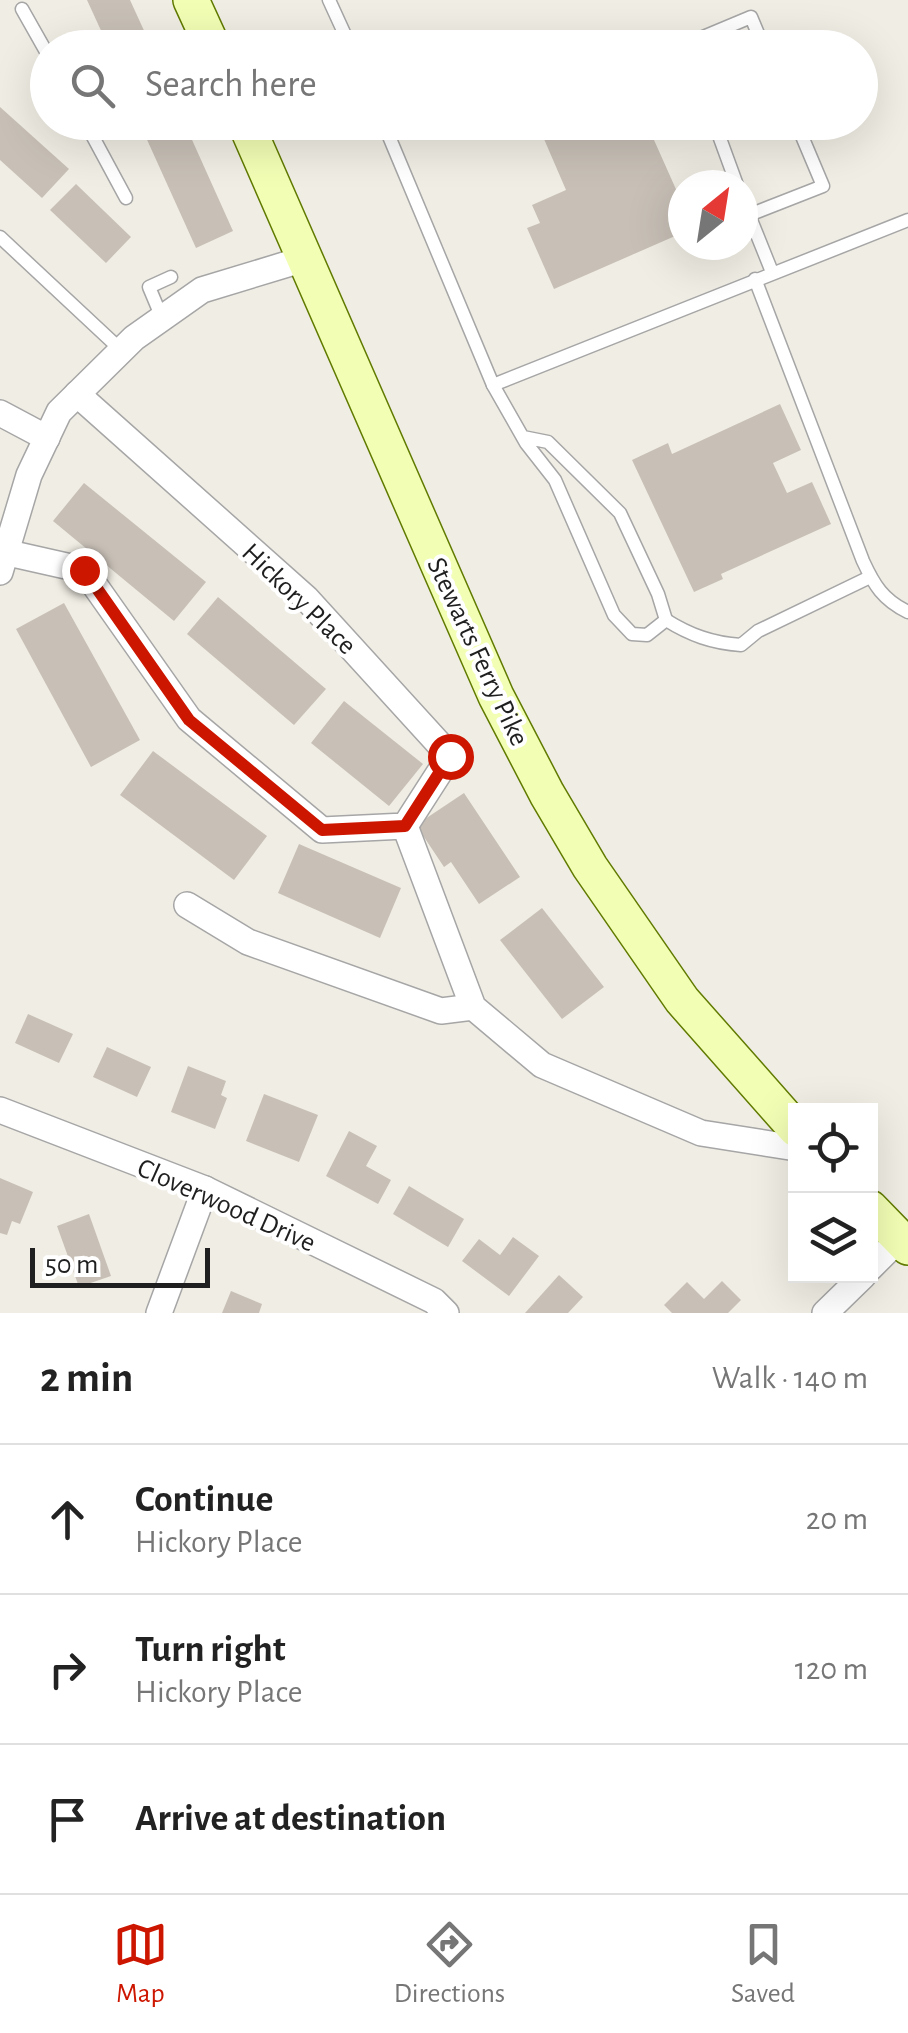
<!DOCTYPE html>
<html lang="en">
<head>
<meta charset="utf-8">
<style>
	:root { --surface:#fff; --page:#f2f2f2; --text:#222; --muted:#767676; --line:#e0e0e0; --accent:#cd1600 }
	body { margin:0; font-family:"Alegreya Sans",sans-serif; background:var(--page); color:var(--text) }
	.controls { position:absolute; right:30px; bottom:30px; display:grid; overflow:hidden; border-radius:0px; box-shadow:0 10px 40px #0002 }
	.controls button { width:90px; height:90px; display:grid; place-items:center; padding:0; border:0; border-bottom:2px solid var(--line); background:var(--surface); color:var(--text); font:50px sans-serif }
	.compass { position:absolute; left:668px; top:170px; width:90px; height:90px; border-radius:50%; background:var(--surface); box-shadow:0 10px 40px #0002; rotate:30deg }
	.scale { position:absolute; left:30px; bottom:25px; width:180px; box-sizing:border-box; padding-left:10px; border:5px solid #1f1f1f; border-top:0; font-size:28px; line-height:35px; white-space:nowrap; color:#1f1f1f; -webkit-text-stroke:8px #fff; paint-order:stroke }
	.stop { position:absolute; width:30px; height:30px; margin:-22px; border:8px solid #cd1600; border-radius:50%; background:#fff }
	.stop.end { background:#cd1600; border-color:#fff; box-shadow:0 2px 10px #0008 }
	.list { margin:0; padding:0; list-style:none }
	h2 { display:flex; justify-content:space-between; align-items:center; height:130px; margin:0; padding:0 40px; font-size:42px }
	h2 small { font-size:32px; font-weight:400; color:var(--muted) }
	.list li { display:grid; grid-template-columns:65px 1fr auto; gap:30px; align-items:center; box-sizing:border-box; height:150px; padding:0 40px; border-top:2px solid var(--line) }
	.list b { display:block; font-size:38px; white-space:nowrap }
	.list p { margin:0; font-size:32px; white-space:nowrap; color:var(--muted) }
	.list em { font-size:32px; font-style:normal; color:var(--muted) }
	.icon { flex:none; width:55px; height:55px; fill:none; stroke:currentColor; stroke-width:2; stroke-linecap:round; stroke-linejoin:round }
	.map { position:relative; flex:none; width:908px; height:1313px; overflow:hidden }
	.search { position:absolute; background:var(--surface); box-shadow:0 10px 40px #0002; left:30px; right:30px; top:30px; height:110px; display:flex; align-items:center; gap:25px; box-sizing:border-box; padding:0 35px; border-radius:55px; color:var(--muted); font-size:38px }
	.sheet { height:580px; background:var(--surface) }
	nav { display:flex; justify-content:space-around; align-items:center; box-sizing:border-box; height:140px; border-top:2px solid var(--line); background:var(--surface); font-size:28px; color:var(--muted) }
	nav a { display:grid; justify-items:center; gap:5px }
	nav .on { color:var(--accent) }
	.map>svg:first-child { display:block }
</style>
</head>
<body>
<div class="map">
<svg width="908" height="1313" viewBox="0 0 908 1313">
	<rect width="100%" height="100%" fill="#f0ede4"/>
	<g fill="#c8c0b7">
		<path d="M87,0H130L152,48H109Z"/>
		<path d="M0,107L69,169L42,198L0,160Z"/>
		<path d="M139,122H184L233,231L196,248Z"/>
		<path d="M581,122H646L683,205V215L675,218L682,233L554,289L527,228L540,223L532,205L566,190L544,139Z"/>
		<path d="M76,184L131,237L106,263L50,210Z"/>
		<path d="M780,404L801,450L773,463L787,493L812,482L831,524L721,574L723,579L694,592L632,460L668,443L672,454Z"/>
		<path d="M84,483L206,582L174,621L53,521Z"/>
		<path d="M218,597L326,689L294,725L187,634Z"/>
		<path d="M64,603L140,740L91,767L16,629Z"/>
		<path d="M344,701L423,764L389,806L311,743Z"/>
		<path d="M153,751L267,836L234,880L120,795Z"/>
		<path d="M464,793L520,877L479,904L451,862L444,867L416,825Z"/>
		<path d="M299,844L401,888L380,938L278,893Z"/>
		<path d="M542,908L604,987L562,1019L500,940Z"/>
		<path d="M28,1014L73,1034L59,1063L15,1043Z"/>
		<path d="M107,1047L151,1067L137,1097L93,1077Z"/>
		<path d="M188,1066L226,1081L221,1095L227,1098L215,1129L171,1112Z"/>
		<path d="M264,1094L318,1115L299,1162L246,1141Z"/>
		<path d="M349,1131L377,1146L366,1166L391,1180L378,1204L326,1176Z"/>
		<path d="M0,1178L33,1192L20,1224L12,1221L7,1235L0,1233Z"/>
		<path d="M409,1186L464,1219L448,1247L393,1214Z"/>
		<path d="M89,1214L111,1276L79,1287L57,1226Z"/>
		<path d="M513,1237L539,1256L509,1296L462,1261L479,1239L500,1255Z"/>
		<path d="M559,1275L583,1297L568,1313H525Z"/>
		<path d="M722,1281L741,1300L728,1313H672L664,1305L687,1282L704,1299Z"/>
		<path d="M231,1291L262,1304L259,1313H222Z"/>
	</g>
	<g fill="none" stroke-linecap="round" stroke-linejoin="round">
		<defs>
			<g id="service">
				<path d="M329,0L351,48"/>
				<path d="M22,9L48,55"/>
				<path d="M685,48L684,45L751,17L764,48"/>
				<path d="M85,122L126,198"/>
				<path d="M383,122L493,385L526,443L555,480L614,615L632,634L647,635L666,620L658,594L620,513L548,442L523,437"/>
				<path d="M714,122L737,185"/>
				<path d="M743,200L772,272"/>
				<path d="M749,215L823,186L796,122"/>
				<path d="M0,237L121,350"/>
				<path d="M755,279L863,561C874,585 883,600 908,612"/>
				<path d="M162,318L149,287L171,277"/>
				<path d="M493,385L908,220"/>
				<path d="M666,620C690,635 712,643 741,645L758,631L870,577"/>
			</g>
			<g id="minor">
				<path d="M0,413L47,438"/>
				<path d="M4,552L84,570L189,719L322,830L405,826L450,756L306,598L77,394"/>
				<path d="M0,572L29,475L59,412L134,338L202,290L304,259"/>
				<path d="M405,826L473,1007L542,1065L701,1133L796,1148"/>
				<path d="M187,905L248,942L441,1011L473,1007"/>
				<path d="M0,1110L205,1189L434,1301L446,1313"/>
				<path d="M870,1268L900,1238"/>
				<path d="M159,1313L205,1189"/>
				<path d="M825,1313L863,1276"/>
			</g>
			<g id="secondary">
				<path d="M191,0L213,48"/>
				<path d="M245,122L496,696L547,794L590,867L682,1000L796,1129"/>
				<path d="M870,1208L908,1247"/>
			</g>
		</defs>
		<use href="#service" stroke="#a6a6a6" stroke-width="15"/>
		<use href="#minor" stroke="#a6a6a6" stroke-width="28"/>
		<use href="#secondary" stroke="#617b00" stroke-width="38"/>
		<use href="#service" stroke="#fff" stroke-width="12"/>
		<use href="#minor" stroke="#fff" stroke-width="25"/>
		<use href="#secondary" stroke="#f2feb4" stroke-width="35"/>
	</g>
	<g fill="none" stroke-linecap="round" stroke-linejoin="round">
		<path stroke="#cd1600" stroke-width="12" d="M84,570L189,720L322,830L405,826L450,756"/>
	</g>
	<g text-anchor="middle" stroke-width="8" stroke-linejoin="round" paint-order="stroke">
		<g font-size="28" fill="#1f1f1f" stroke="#fff">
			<text transform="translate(300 598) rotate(44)" y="10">Hickory Place</text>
			<text transform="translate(479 651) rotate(65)" y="10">Stewarts Ferry Pike</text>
			<text transform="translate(227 1204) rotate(24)" y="10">Cloverwood Drive</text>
		</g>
	</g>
</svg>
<div class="controls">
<button><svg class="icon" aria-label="locate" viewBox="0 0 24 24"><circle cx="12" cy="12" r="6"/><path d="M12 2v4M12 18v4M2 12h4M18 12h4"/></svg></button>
<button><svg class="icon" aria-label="layers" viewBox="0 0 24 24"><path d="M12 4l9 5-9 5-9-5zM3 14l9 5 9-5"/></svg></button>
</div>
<svg class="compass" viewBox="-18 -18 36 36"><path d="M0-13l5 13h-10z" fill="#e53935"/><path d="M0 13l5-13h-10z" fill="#767676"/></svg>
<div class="scale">50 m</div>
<div class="stop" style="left:450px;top:756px"></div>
<div class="stop end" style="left:84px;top:570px"></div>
<div class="search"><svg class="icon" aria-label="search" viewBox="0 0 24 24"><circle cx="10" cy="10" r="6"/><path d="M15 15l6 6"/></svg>Search here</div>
</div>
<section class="sheet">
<h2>2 min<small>Walk · 140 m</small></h2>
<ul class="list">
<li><svg class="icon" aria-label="ahead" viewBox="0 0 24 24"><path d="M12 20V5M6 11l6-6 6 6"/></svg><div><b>Continue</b><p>Hickory Place</p></div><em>20 m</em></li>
<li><svg class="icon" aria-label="right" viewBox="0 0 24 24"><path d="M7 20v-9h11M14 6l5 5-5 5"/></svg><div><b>Turn right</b><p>Hickory Place</p></div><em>120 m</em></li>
<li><svg class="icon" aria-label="arrive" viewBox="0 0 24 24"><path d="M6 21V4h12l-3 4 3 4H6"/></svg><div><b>Arrive at destination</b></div></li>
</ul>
</section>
<nav>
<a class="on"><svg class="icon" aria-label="map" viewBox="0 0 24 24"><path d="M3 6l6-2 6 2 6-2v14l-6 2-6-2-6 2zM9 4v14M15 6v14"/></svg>Map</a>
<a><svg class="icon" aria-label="directions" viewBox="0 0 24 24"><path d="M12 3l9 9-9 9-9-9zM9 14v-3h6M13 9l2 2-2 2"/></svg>Directions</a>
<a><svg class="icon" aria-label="saved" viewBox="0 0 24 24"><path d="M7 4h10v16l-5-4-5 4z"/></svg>Saved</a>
</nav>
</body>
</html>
